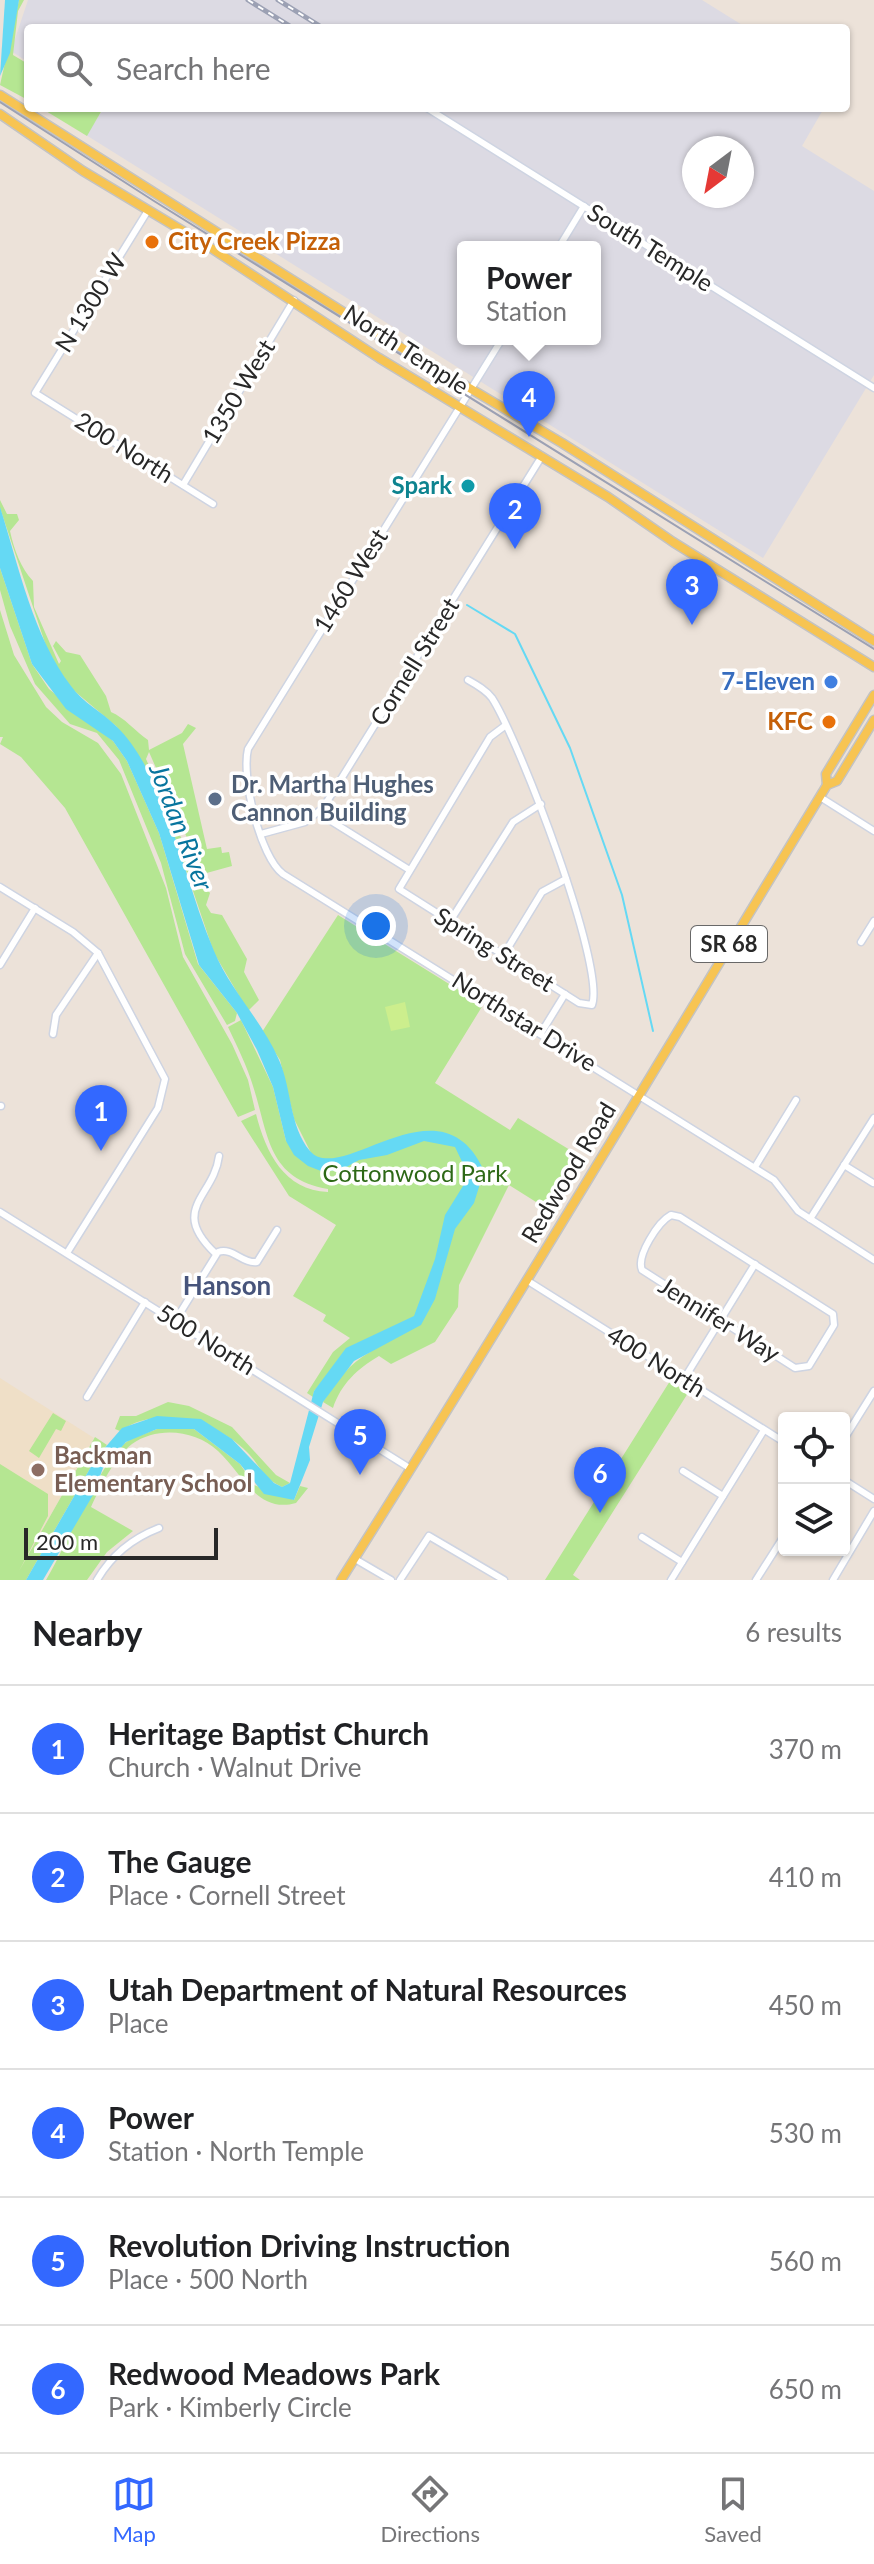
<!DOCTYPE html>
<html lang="en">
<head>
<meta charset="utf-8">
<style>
	:root { --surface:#fff; --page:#f6f6f6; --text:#202124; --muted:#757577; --line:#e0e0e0; --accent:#3368ff }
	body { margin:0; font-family:Lato,sans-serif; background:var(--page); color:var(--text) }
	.controls { position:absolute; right:24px; bottom:24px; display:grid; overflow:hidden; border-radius:8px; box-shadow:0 2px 6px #0004 }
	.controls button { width:72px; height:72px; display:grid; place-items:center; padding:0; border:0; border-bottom:2px solid var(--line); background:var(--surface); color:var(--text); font:40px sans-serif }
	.compass { position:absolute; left:682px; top:136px; width:72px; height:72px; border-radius:50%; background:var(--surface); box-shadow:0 2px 6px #0004; rotate:212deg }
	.scale { position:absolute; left:24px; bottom:20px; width:194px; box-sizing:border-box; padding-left:8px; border:4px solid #282828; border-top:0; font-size:22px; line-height:28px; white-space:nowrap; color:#282828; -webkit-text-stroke:6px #fff; paint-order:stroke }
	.you { position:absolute; left:376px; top:926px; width:28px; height:28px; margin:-20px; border:6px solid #fff; border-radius:50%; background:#1a73e8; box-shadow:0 0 0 12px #1a73e833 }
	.badge { display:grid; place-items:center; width:52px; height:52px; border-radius:50%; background:var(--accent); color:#fff; font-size:26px; font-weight:700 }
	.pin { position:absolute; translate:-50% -66px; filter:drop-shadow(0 2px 4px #0008) }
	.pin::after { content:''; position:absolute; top:42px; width:28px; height:24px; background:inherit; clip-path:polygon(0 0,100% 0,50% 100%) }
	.popup { position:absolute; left:457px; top:241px; width:144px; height:104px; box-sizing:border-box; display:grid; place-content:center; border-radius:8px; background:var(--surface); filter:drop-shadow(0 2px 6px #0005); font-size:26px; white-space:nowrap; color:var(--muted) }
	.popup b { font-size:30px; color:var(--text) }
	.popup::after { content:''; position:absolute; left:50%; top:100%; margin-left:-16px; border:16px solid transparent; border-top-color:var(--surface) }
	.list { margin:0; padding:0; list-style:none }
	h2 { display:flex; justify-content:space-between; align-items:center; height:104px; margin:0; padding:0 32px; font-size:34px }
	h2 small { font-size:26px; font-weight:400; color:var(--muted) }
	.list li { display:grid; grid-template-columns:52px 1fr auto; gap:24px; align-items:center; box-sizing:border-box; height:128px; padding:0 32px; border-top:2px solid var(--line) }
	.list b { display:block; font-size:30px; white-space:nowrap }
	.list p { margin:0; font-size:26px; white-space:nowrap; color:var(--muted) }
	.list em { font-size:26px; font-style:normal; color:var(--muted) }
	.icon { flex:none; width:44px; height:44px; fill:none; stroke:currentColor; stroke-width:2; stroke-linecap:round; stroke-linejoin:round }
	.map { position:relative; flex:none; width:874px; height:1580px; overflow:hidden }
	.search { position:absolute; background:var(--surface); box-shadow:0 2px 6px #0004; left:24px; right:24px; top:24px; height:88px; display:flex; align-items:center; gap:20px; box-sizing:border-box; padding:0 28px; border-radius:8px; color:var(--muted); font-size:30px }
	.sheet { height:872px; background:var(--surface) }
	nav { display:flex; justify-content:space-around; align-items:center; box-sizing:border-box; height:112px; border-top:2px solid var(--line); background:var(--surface); font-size:22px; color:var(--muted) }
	nav a { display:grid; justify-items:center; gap:4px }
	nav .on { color:var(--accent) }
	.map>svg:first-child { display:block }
</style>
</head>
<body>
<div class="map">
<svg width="874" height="1580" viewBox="0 0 874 1580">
	<rect width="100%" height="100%" fill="#ece2d9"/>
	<g fill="#dcdae3" fill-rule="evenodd">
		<path d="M28,0H702L747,28H28V62L11,51Z"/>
		<path d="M104,108H824L802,146L874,191V375L763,558L86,135ZM694,148H742V196H694ZM463,247H595V339H463Z"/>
	</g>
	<path fill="#efdfc7" d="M0,1378L94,1438L14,1580H0Z"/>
	<g fill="#b5e692">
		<path d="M19,0H24L18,11L13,55L28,64V100L0,85Z"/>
		<path d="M41,108H98L102,110L87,136Z"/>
		<path d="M0,500L7,514H17L19,520L10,531C14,550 21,568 33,581L34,607L59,664L61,661L53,646L56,641L66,652L80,655L106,696L111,712C125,718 135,731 148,740L149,750L182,733L188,724L196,728L183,744L207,849L221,847L222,853L229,852L232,866L203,874L149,752L146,759L200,880L210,893L206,905L211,913L222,915L247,959L244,972L259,1000L248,1011L214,953L170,823L137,753L116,726L72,689L49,655L0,508Z"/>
		<path d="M0,568L32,664L49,689L113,741L127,761L159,833L198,964L237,1013L235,1021L227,1025L185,954L161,863L119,760L97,733L70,724L35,684L10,626L0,590Z"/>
		<path d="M0,610L14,655L46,707L62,722L98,743L121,774L166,888L183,957L232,1044L248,1080L255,1110L238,1117L65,808L21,757L0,744L3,737H0Z"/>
		<path d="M338,915L483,1005L435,1083L510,1130L518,1118L583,1158L552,1212L509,1185L459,1285L458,1307L435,1342L391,1364L379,1356C357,1369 341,1384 333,1408L323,1402C336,1381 349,1364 370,1352L357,1343L314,1391L313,1397L307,1393L333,1352L350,1338L323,1321L326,1315L293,1296L336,1225L289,1196L241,1121L256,1114C266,1153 284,1190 328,1192V1189C267,1178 269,1135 253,1086C247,1066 237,1046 228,1027L241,1020L273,1087L286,1141L311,1153L294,1119L280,1060L262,1032Z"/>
		<path d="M670,1381L688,1393L573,1575L580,1580H545Z"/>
		<path d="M168,1402L189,1406L232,1427L276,1475L290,1483L282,1487C263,1479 260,1465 247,1452C216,1421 159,1404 120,1431L115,1429L120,1416H136Z"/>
		<path d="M53,1413L66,1421L61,1431L56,1429L39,1458L29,1451Z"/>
		<path d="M157,1429H194L240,1464L254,1485L294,1500L300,1486L308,1488L296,1503C257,1514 242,1473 218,1451C195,1430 158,1426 132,1444C114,1457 100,1488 91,1507L133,1531L107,1552L87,1580H46C65,1549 101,1458 128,1441C136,1436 148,1433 157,1429Z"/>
		<path d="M95,1437L107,1445L96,1458L26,1580H0V1464L48,1494V1516L19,1571Z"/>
	</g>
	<path fill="#ccee8d" d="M405,1002L410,1027L391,1031L385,1007Z"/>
	<g fill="#65d9f4">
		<path d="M5,0H19L10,53L0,76Z"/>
		<path d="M0,507C19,567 33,636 71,686C83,703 101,711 116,726C134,743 148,769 158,792C180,843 192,899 214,951C230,990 263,1022 279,1060C292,1089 289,1126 310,1151C341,1187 441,1074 484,1171L474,1203L455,1229L435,1299L421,1325L354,1361L323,1402L309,1447L310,1460L294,1500L264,1494L240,1464L194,1429H157L126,1442L103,1468L93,1495L43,1580H26L96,1458L122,1428L157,1416L201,1419L232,1439L274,1483L282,1487L290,1483L314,1391L346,1348L414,1316L435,1259L445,1215L463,1186L466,1170L455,1147L424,1141L387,1155L359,1160L341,1170L321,1171L308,1166L294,1155L286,1141L273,1087L257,1050L237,1013L199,965L159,833L127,761L113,741L66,709L32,664L0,568Z"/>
	</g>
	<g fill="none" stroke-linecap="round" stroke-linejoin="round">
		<path stroke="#65d9f4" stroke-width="2" d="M467,605L515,634L570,748L622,895L653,1031"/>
		<defs>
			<g id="minor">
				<path d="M427,108L874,388"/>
				<path d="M147,212L35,393L213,504"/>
				<path d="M559,247L584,206"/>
				<path d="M502,339L248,749C241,777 260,857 283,874L774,1180L798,1211L874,1260"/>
				<path d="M183,485L294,300"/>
				<path d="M468,680C477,685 486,690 492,698C518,738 606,966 592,1005L579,1003L399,889L490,737L506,725"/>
				<path d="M820,797L874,831"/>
				<path d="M331,821L408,869"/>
				<path d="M261,834L305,822L323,808L542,456"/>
				<path d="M0,887L73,932L98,953L165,1079L158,1108L67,1253"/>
				<path d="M449,923L513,822L541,804"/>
				<path d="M861,942L874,921"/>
				<path d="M503,956L542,892L566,879"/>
				<path d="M0,965L35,908"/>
				<path d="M541,1033L565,994"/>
				<path d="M53,1034L56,1015L98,953"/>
				<path d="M0,1106H1"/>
				<path d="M844,1165L873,1183"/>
				<path d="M755,1167L796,1100"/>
				<path d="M0,1212L411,1469"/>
				<path d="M671,1215L680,1217L833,1314L834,1325L809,1366L795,1368L642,1270C636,1256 658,1222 671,1215Z"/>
				<path d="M810,1219L874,1118"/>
				<path d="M216,1254C168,1209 214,1197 219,1156"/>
				<path d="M528,1281L784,1442"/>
				<path d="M175,1321L218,1252C233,1247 242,1264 257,1262L277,1230"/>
				<path d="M684,1379L755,1264"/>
				<path d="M87,1397L145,1302"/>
				<path d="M844,1439L874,1391"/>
				<path d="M683,1471L723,1496"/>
				<path d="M844,1480L874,1499"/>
				<path d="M642,1537L682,1562"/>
				<path d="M355,1559L391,1580"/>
				<path d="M97,1580C111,1556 133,1538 159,1528"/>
				<path d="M400,1580L429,1536L504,1580"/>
				<path d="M671,1580L764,1430"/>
				<path d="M756,1580L784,1536"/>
				<path d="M833,1580L874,1511"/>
			</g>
			<g id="major">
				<path d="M0,95L370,329L562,443L874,641"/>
				<path d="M0,114L83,171L208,246L379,358L608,497L673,542L874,667"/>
				<path d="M827,785L826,774L874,695"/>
				<path d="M341,1580C507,1317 666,1050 827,785L837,781L874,720"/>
			</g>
		</defs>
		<use href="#minor" stroke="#ced4e2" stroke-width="9"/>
		<use href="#major" stroke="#c3c3c3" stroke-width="11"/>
		<use href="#minor" stroke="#fff" stroke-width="6"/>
		<use href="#major" stroke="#f7c452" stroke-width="8"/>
		<path stroke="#9ca1b4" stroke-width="2" d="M0,102L154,201L874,649"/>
		<defs>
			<g id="rail">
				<path d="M248,0L293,28"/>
				<path d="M278,0L323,28"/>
			</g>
		</defs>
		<use href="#rail" stroke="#9ca1b4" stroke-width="5"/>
		<use href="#rail" stroke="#fff" stroke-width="2" stroke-dasharray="6" stroke-linecap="butt"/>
	</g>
	<g fill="#e8710a" stroke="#fff" stroke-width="3">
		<circle cx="152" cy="242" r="8"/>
		<circle cx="829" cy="722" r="8"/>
	</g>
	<circle fill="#0f9aa8" stroke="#fff" stroke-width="3" cx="468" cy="486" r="8"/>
	<circle fill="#3f7fe0" stroke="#fff" stroke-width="3" cx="831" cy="682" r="8"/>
	<circle fill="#5c6f8a" stroke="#fff" stroke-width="3" cx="215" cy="799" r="8"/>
	<circle fill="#8d6e63" stroke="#fff" stroke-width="3" cx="38" cy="1470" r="8"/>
	<g text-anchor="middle" stroke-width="7" stroke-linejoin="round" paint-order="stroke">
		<rect fill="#fff" stroke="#686868" stroke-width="2" x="691" y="926" width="76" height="36" rx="6"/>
		<g font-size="22" font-weight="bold" fill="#282828">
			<text x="729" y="952">SR 68</text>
		</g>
		<g font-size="24" font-weight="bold" fill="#c56008" stroke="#fff" text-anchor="start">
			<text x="168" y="250">City Creek Pizza</text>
			<text x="813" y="730" text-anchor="end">KFC</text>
		</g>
		<g font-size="24" fill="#282828" stroke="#fff">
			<text transform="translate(650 248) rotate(32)" y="8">South Temple</text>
			<text transform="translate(91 303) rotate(-58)" y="8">N 1300 W</text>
			<text transform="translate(406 350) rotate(33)" y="8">North Temple</text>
			<text transform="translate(239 392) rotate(-59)" y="8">1350 West</text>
			<text transform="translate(124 448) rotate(32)" y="8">200 North</text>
			<text transform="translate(351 581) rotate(-58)" y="8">1460 West</text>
			<text transform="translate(415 662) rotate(-58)" y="8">Cornell Street</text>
			<text transform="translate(494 950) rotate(32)" y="8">Spring Street</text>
			<text transform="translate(524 1022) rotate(32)" y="8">Northstar Drive</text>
			<text transform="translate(569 1173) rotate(-59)" y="8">Redwood Road</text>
			<text transform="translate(719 1320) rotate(32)" y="8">Jennifer Way</text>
			<text transform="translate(206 1340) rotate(32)" y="8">500 North</text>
			<text transform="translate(656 1362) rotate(32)" y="8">400 North</text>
		</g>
		<g font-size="24" font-weight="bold" fill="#0d838f" stroke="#fff" text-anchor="end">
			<text x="452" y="494">Spark</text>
		</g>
		<g font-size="24" font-weight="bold" fill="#366cbe" stroke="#fff" text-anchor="end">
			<text x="815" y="690">7-Eleven</text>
		</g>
		<g font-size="24" font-weight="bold" fill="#4e5e75" stroke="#fff" text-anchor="start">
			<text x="231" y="793">Dr. Martha Hughes<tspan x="231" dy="28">Cannon Building</tspan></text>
		</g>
		<g font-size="24" fill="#2d6816" stroke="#fff">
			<text x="415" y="1182">Cottonwood Park</text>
		</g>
		<g font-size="24" font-weight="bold" fill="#785e54" stroke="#fff" text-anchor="start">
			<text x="54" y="1464">Backman<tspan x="54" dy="28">Elementary School</tspan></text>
		</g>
		<g font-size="26" font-style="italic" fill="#07759e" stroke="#fff">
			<text transform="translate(181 827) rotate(69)" y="9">Jordan River</text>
		</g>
		<g font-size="26" font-weight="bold" fill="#47547b" stroke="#fff">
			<text x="227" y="1295">Hanson</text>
		</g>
	</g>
</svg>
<div class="controls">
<button><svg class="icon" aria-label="locate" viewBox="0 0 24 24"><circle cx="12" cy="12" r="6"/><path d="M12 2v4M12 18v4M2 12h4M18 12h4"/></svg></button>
<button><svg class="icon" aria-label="layers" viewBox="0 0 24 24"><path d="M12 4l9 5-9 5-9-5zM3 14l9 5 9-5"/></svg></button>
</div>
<svg class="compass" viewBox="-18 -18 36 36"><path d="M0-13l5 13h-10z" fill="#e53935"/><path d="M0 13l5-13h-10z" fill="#757577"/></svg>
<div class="scale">200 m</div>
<div class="you"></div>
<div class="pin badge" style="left:101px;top:1151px">1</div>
<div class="pin badge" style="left:515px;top:549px">2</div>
<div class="pin badge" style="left:692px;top:625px">3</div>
<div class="pin badge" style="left:529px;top:437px">4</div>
<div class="popup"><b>Power</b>Station</div>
<div class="pin badge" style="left:360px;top:1475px">5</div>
<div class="pin badge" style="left:600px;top:1513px">6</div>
<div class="search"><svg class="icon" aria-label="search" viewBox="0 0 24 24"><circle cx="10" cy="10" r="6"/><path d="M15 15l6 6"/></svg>Search here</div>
</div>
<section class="sheet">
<h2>Nearby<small>6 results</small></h2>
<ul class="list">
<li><span class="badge">1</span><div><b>Heritage Baptist Church</b><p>Church · Walnut Drive</p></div><em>370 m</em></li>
<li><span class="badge">2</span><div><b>The Gauge</b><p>Place · Cornell Street</p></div><em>410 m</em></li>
<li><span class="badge">3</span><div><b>Utah Department of Natural Resources</b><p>Place</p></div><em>450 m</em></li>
<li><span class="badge">4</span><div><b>Power</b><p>Station · North Temple</p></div><em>530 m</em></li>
<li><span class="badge">5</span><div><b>Revolution Driving Instruction</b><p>Place · 500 North</p></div><em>560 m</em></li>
<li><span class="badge">6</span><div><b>Redwood Meadows Park</b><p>Park · Kimberly Circle</p></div><em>650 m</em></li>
</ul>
</section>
<nav>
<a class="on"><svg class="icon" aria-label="map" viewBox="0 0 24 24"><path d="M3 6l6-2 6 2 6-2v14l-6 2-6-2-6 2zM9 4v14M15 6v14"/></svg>Map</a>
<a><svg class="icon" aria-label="directions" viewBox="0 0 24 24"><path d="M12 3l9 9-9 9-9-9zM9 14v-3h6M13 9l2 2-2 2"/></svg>Directions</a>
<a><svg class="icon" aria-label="saved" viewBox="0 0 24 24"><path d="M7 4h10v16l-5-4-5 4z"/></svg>Saved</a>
</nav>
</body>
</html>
